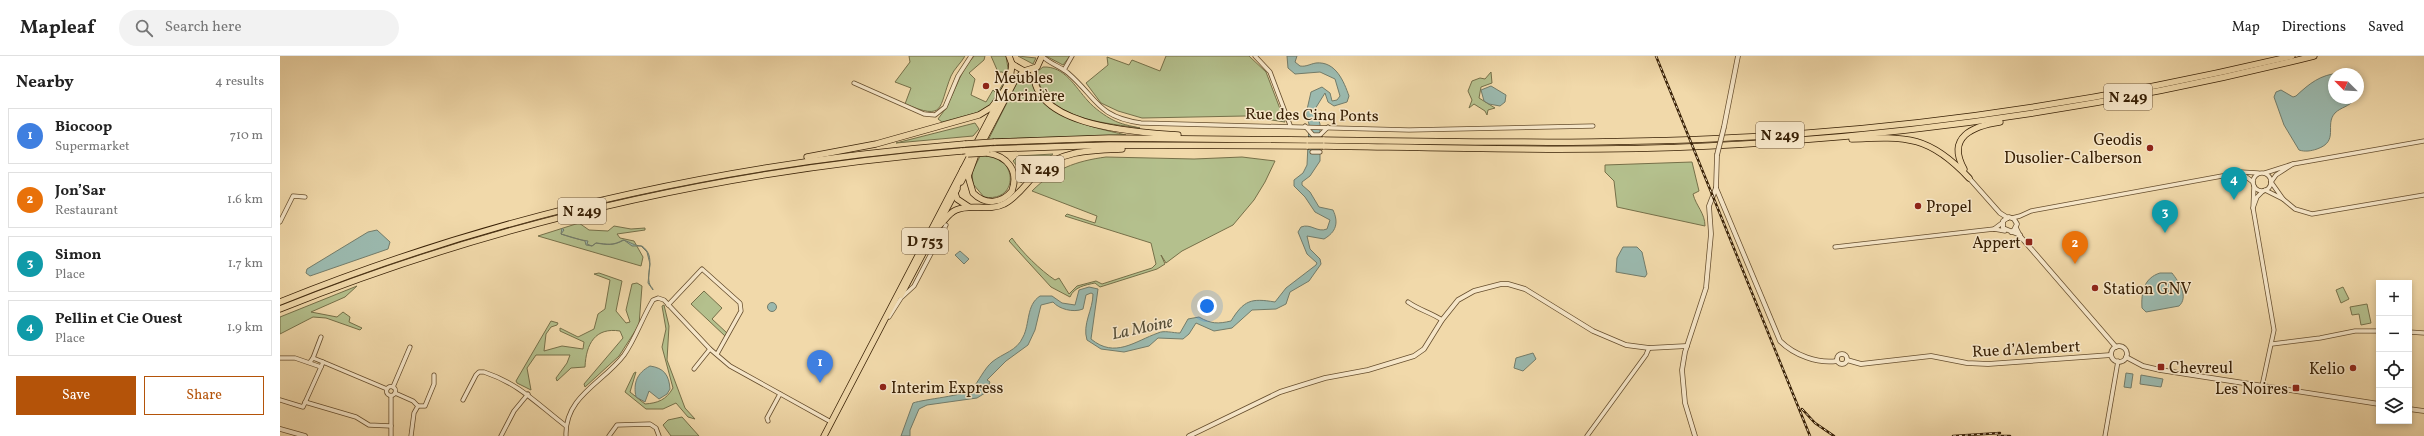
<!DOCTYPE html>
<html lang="en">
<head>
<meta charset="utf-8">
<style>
	:root { --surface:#fff; --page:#f2f2f2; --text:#222; --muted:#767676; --line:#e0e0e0; --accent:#b45309 }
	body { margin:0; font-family:Vollkorn,serif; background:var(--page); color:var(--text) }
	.controls { position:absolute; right:12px; bottom:12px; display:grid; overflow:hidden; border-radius:0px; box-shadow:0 2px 6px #0003 }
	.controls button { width:36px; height:36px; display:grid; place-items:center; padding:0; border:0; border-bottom:1px solid var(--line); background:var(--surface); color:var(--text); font:20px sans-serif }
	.compass { position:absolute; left:2048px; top:12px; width:36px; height:36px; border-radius:50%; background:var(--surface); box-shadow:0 2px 6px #0003; rotate:294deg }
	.you { position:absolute; left:927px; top:250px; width:14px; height:14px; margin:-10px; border:3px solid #fff; border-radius:50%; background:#1a73e8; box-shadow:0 0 0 6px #1a73e833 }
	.badge { display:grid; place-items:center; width:26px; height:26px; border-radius:50%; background:var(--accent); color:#fff; font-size:13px; font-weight:700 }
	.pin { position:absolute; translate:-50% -33px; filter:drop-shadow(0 1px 2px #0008) }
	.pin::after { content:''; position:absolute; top:21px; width:14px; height:12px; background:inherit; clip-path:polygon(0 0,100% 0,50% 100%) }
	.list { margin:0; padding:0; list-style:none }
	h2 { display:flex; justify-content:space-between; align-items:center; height:52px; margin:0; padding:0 16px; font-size:17px }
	h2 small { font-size:13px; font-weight:400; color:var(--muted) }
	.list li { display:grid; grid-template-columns:26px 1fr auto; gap:12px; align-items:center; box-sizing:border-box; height:56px; margin:0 8px 8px; padding:0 8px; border:1px solid var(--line); border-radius:0px }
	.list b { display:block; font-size:15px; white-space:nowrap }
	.list p { margin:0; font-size:13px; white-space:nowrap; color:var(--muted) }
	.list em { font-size:13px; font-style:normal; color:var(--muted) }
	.actions { display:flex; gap:8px; padding:12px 16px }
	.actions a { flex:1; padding:9px 0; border:1px solid var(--accent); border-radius:0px; text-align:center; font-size:14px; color:var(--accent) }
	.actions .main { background:var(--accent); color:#fff }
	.icon { flex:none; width:22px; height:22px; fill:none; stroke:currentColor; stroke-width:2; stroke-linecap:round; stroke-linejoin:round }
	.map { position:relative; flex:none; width:2144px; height:380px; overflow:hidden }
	header { display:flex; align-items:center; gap:24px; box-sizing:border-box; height:56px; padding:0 20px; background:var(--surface); border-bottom:1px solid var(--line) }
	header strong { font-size:19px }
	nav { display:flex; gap:22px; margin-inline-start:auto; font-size:14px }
	.search { width:280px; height:36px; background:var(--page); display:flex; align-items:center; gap:10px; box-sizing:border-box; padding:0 14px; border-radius:22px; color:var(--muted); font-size:15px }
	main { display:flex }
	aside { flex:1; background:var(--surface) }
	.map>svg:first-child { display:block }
</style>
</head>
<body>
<header>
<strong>Mapleaf</strong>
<div class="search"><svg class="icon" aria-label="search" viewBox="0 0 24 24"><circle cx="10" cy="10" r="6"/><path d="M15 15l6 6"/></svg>Search here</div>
<nav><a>Map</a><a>Directions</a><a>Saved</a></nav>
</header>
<main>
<aside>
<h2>Nearby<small>4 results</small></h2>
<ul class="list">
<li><span class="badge" style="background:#3f7fe0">1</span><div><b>Biocoop</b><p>Supermarket</p></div><em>710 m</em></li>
<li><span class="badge" style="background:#e8710a">2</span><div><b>Jon’Sar</b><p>Restaurant</p></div><em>1.6 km</em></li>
<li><span class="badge" style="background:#0f9aa8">3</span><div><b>Simon</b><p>Place</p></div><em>1.7 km</em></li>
<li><span class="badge" style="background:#0f9aa8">4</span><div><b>Pellin et Cie Ouest</b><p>Place</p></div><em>1.9 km</em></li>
</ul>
<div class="actions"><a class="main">Save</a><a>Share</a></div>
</aside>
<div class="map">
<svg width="2144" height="380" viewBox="0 0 2144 380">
	<rect width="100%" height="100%" fill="#f1d9aa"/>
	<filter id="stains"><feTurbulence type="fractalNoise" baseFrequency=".005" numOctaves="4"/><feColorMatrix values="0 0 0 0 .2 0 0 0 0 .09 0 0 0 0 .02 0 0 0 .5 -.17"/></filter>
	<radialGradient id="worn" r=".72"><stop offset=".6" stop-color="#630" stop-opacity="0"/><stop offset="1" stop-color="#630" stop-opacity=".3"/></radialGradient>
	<g fill="#b4c08d" stroke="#767049">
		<path d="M629,0H685C681,7 674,13 671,20C658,52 666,65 625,48L631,32L615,26L630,6Z"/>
		<path d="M694,0H705L704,4L689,17L695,23L691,39L706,46L713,34L717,38L728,19L722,16H718L711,0H726L729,19L714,46L707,53L699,56L662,66L658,63C674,44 677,18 694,0Z"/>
		<path d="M738,0L756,2L753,8Z"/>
		<path d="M766,0H790L783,9Z"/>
		<path d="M886,0H969L986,16L1005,66L965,60L862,62L838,55L821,47L806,27L828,9L827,1L849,9L852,4L880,15Z"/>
		<path d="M763,11C785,10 795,31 808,45C814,52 825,60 833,64C840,68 851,70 860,72C827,67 783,65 763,35C759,28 756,23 758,15Z"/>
		<path d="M1211,16L1212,27L1201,31L1199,42L1215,52L1208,54L1207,59L1205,55L1194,48L1189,52L1192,44L1188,35L1192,25L1200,22L1205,23Z"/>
		<path d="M744,19H751C764,62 807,70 846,79L713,83L707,99C739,103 738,147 704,141L693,128L692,116L740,21Z"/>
		<path d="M695,67L699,73L693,80L616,87Z"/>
		<path d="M773,98L753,113L741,127L739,113L733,105L738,100Z"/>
		<path d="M826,101L914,103L962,101L995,105L985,126L974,144L953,169L902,195L886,207L881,199L885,208L877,213L820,231L815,227C805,229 794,231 790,241L771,231L729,185L732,182C742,196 760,214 775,224L779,222L789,238L797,230L816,225L822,228L872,212L876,208L871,187L785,160L787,158L815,167L817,160L752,135C774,113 796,105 826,101Z"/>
		<path d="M1412,106L1419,135L1413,138C1416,150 1425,157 1425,170L1337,151L1334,125L1325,116V109Z"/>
		<path d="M299,167L309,174L328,175L334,170L351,173L365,172V174L337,178L340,182L354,185L363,201L361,210L258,180Z"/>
		<path d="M319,217L342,225L336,255L346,267L350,266L346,254L352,228L357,227L362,230L359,269L339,300L305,331L304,328L343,282L340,275C315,271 306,288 305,311L291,312L277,325L276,322L287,307L290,299H256L247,312L251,334L237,327L236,325L271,265L278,267L277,269L271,271L266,278L264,295L282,290L303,293L304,286L280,275V272L298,281L314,273L318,258L325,253L330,224L314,218Z"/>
		<path d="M77,230L65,241L31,256L57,261L63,256L70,261L69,266L82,272L80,274L46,262L33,261L0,278V261Z"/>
		<path d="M2063,231L2069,243L2061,247L2056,234Z"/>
		<path d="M424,235L442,252L432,263L447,277L445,280L411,248Z"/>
		<path d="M2087,248L2091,267L2081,269L2079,258L2072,259L2070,251Z"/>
		<path d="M384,249L389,270L387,304L405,352L415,363L408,361L396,347L383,353H366L345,336L354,317L356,316L350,336L365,348C378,347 386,344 393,332L382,291L386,273L382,250Z"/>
		<path d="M402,361L419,380H391L383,369L388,364Z"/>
	</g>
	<g fill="#9bb9ae" stroke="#737c6a">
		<path d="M1007,0H1017L1015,6L1020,10C1026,11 1030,8 1036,7C1056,5 1064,26 1069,40L1067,46L1054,50L1048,46L1045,37L1035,53L1040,68V105L1030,120L1022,126V129L1030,136L1039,151L1053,154C1059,167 1056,176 1044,183L1027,180L1030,193L1040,203L1041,208L1029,225L1010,236L1006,248L996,253L972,254L952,272L934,275L916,267L909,278L903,283L878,282L869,290L844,296L821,293L807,284C802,268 813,254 813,238L811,237L806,239L803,253C793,257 779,253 773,246L761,249L755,274L748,289L726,305L707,324L710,326L705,337L697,342L647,349L639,353L630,374V380H621L633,347C644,343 685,340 692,333C699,325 704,313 712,306C723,297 737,295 743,281C750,268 746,249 760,240H772L782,247L795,249L799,234L809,231L818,233L811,283C835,303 855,285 878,277C884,274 893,277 900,277L908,263L919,261C931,268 938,268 951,265C964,244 971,242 995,246L1006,232L1036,209L1037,207L1027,198L1018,176L1021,171C1031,167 1037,177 1047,173L1050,164L1035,156L1025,141L1014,130V124L1023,117L1027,109L1029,68L1026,58L1031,36L1042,31L1050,37L1052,45L1057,44L1060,40L1055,23L1040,16L1015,18L1008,12Z"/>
		<path d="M2059,17L2069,18H2054V42L2075,43C2069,51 2061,51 2055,57C2044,69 2060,85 2037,93C2031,95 2025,96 2019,94L2004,69L1994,41L1996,36L2001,34L2013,41L2016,40C2030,27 2040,19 2059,17Z"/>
		<path d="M1211,30L1226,39L1225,46L1220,50L1209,48L1204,45L1201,34Z"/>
		<path d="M282,172L284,174L281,178C290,181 299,184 308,185L307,188L312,190L316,187C327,188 333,190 343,184C351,186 354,190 362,190C377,201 365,216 370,229C371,231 373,232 373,234L368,227L370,208L367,196L361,190H352L344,184C333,190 328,189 316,187L312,190L306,189L305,185L281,178Z"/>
		<path d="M97,174L110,186L108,193L30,220L26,217L27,213L88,176Z"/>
		<path d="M1343,191H1357L1362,196L1367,218L1365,221L1336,216L1337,202Z"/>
		<path d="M680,195L689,203L684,208L675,199Z"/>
		<path d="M1880,217H1892C1899,226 1909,241 1899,250L1866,256L1862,252C1861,236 1864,222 1880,217Z"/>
		<circle cx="492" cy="251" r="4.5"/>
		<path d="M1253,297L1256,303L1243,315L1234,312L1236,302Z"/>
		<path d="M370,310C384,312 389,319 390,333L387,338L379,343L369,335L365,346L356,341C353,327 357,317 370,310Z"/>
		<path d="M1846,317L1853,318L1851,332L1844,331Z"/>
		<path d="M1861,319L1883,323L1881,331L1860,328Z"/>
	</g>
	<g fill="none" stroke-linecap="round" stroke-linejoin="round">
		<defs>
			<g id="minor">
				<path d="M762,0C770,8 780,10 788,17C817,42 817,61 861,67L1129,74L1313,70"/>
				<path d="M975,0L990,16L1010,69"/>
				<path d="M784,14L792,0"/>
				<path d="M574,27L644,58L655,59L665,51L678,20L691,0"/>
				<path d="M1025,70L1033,79H1040L1048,71"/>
				<path d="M1032,96H1040"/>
				<path d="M2013,108L2144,85"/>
				<path d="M1985,117L2013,108L1996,119L1991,126"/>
				<circle cx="1982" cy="126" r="9"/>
				<path d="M1973,126L1965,120L1953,118L1961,116L1978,117"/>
				<path d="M1974,130L1973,152L1977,141L1983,135"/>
				<path d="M1985,134L2003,143L1991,126"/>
				<path d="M2003,143L2015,153L2032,158L2144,139"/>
				<path d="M1973,152L1994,274L1982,330"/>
				<path d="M1732,162L1740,160L1751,155L1953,118"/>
				<path d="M0,166L13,140L25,141"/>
				<path d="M1714,173L1722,167"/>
				<path d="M1555,191L1714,173L1725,175"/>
				<path d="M1128,246C1139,254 1150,256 1162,264"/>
				<path d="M388,249L422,213L460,247L461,255L437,298"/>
				<path d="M609,261L621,242L634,230L666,169"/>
				<path d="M2129,276L2144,277"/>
				<path d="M1992,288L2040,282L2075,275H2099"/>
				<path d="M0,302H15L41,311L43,306L107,333"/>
				<path d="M33,302L41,281"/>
				<path d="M30,306L33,302L43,306"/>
				<path d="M414,313L430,293"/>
				<circle cx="111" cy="335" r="4.5"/>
				<path d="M113,331L130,291"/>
				<path d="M115,337L133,345L138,350H145L154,328V319"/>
				<path d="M111,340V380"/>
				<path d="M0,344L23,351L41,311"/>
				<path d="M183,344L196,319L199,316H204C240,328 257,348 286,370"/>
				<path d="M25,346L76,361L89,369L111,370"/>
				<path d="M488,365L487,362L500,338"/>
				<path d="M286,379C285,340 324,326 344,299C356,282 362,262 373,244L378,242L384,244L430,293L450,310L551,366"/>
				<path d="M131,380L134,357L138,350"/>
				<path d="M221,380L234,355L248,338"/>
				<path d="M329,380L337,369L370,368L376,372L379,380"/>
				<path d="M1307,380L1366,299L1369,292"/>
				<path d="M1825,380L1838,305"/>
			</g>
			<g id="tertiary">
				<path d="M1444,71L1458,0"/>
				<path d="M1689,122L1720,157L1728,162"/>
				<path d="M1436,132L1500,285C1514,299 1538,308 1557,305"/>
				<path d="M1736,172L1740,180L1836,291"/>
				<path d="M1731,176L1734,174L1737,168L1734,163L1729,161L1723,165V172L1740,179"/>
				<circle cx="1839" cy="298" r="8"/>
				<circle cx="1562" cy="303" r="5"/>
				<path d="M1846,301L1863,310L1880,314L2099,348"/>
				<path d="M1567,304L1581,308L1651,300L1687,307L1708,308L1831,299"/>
				<path d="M2129,353L2144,355"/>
				<path d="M0,373L25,380"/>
				<path d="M909,380L1000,336L1045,322L1088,314L1134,300L1144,293L1162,264L1178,244L1194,235L1221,228H1228L1245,233L1313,275L1346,289L1369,292L1407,290"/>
				<path d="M1415,380L1405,347L1402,314L1405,296L1426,232L1431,178L1429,150L1436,132L1437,99"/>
			</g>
			<g id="primary">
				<path d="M729,0L732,8L744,15L757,11L762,0"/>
				<path d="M701,89L734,26L744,15"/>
				<path d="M681,126L692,105"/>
				<path d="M621,239L677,133"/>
				<path d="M544,380L730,23L732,8"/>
			</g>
			<g id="trunk">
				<path d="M754,13C749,72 860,76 898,79"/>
				<path d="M1572,83C1627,80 1650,80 1689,122"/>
				<path d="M1043,84C1205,86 1367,90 1528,77C1691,65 1853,38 2012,0"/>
				<path d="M714,86L829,82L1028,84"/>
				<path d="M1043,90C1172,92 1301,96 1429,90C1633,80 1836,50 2034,0"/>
				<path d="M710,93L829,89L1028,90"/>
				<path d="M527,101L596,88L699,59L712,51L723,36"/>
				<path d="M695,101L688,120L693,137C705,149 721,148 732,135C739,115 728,100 707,97"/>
				<path d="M683,113L675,137L677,143L689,151"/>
				<path d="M1684,113C1666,81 1693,70 1720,66"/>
				<path d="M656,172C664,167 667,158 676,154C691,147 709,156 724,148C737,142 746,127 757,117C779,94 813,94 842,93"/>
				<path d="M0,246C220,157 449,107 685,88"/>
				<path d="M0,253C219,165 447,114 682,95"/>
			</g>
		</defs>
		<use href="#minor" stroke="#664e2e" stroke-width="5"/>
		<use href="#tertiary" stroke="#664e2e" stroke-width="5.5"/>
		<use href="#primary" stroke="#382005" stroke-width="7"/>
		<use href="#trunk" stroke="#382005" stroke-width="7"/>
		<use href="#minor" stroke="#f6e6c8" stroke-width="3.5"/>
		<use href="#tertiary" stroke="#f6e6c8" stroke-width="4"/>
		<use href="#primary" stroke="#f1d9aa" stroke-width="5.5"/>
		<use href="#trunk" stroke="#f1d9aa" stroke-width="5.5"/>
		<defs>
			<g id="rail">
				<path d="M1376,0L1530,380"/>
				<path d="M1522,353L1535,367L1554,380"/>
				<path d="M1673,380L1720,377"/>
				<path d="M1718,380H1730"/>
			</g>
		</defs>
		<use href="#rail" stroke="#382005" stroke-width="2.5"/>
		<use href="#rail" stroke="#f6e6c8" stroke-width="1" stroke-dasharray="3" stroke-linecap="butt"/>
		<defs>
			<path id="tertiary-bridge" d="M1437,99L1444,71"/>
			<g id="trunk-bridge">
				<path d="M1028,84H1043"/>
				<path d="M685,88L714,86"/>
				<path d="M1028,90H1043"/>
				<path d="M682,95L710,93"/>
				<path d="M688,98L707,97"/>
			</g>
		</defs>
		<use href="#tertiary-bridge" stroke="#664e2e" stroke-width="5.5" stroke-linecap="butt"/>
		<use href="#trunk-bridge" stroke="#382005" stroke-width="7" stroke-linecap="butt"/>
		<use href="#tertiary-bridge" stroke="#f6e6c8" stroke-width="4"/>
		<use href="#trunk-bridge" stroke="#f1d9aa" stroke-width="5.5"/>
	</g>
	<g fill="#8f2418" stroke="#f6e6c8" stroke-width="1.5">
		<circle cx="706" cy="30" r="4"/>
		<circle cx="1870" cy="92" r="4"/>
		<circle cx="1638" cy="150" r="4"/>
		<rect x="1745" y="182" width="8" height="8" rx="2"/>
		<circle cx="1815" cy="232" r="4"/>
		<rect x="1877" y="307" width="8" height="8" rx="2"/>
		<circle cx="2073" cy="312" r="4"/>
		<circle cx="603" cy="331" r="4"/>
		<rect x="2012" y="328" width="8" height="8" rx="2"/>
	</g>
	<g text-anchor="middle" stroke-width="3" stroke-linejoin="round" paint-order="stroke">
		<g fill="#f6e6c8" stroke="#715b40" stroke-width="1">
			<rect x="1824" y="28" width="48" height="26" rx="3"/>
			<rect x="1476" y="66" width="48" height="26" rx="3"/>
			<rect x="736" y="100" width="48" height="26" rx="3"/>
			<rect x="278" y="142" width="48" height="26" rx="3"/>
			<rect x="622" y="172" width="46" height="26" rx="3"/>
		</g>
		<g font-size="15" font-weight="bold" fill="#382005">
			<text x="1848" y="46">N 249</text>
			<text x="1500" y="84">N 249</text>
			<text x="760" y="118">N 249</text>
			<text x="302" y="160">N 249</text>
			<text x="645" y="190">D 753</text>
		</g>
		<g font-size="16" fill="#382005" stroke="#f6e6c8" text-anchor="start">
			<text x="714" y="27">Meubles<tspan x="714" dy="18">Morinière</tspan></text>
			<text x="1862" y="89" text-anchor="end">Geodis<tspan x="1862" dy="18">Dusolier-Calberson</tspan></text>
			<text x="1646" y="156">Propel</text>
			<text x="1741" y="192" text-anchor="end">Appert</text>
			<text x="1823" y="238">Station GNV</text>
			<text x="1889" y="317">Chevreul</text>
			<text x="2065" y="318" text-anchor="end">Kelio</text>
			<text x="611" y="337">Interim Express</text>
			<text x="2008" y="338" text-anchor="end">Les Noires</text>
		</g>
		<g font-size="16" fill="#382005" stroke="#f6e6c8">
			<text transform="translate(1032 58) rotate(1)" y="6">Rue des Cinq Ponts</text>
			<text transform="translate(1746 292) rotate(-3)" y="6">Rue d’Alembert</text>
		</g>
		<g font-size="17" font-style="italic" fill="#564e38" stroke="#f6e6c8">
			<text transform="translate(862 271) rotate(-12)" y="6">La Moine</text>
		</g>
	</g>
	<rect width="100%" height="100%" filter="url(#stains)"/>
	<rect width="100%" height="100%" fill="url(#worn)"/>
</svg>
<div class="controls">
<button>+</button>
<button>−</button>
<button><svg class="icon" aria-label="locate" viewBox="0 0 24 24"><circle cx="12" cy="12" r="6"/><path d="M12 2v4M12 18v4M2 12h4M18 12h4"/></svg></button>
<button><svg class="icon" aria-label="layers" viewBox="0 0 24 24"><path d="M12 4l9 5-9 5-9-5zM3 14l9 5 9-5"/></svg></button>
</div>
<svg class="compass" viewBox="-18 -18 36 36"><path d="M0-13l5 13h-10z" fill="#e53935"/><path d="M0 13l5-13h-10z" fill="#767676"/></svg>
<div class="you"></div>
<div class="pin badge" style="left:540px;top:327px;background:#3f7fe0">1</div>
<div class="pin badge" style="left:1795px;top:208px;background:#e8710a">2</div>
<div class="pin badge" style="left:1885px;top:177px;background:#0f9aa8">3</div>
<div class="pin badge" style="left:1954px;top:144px;background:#0f9aa8">4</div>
</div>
</main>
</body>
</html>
